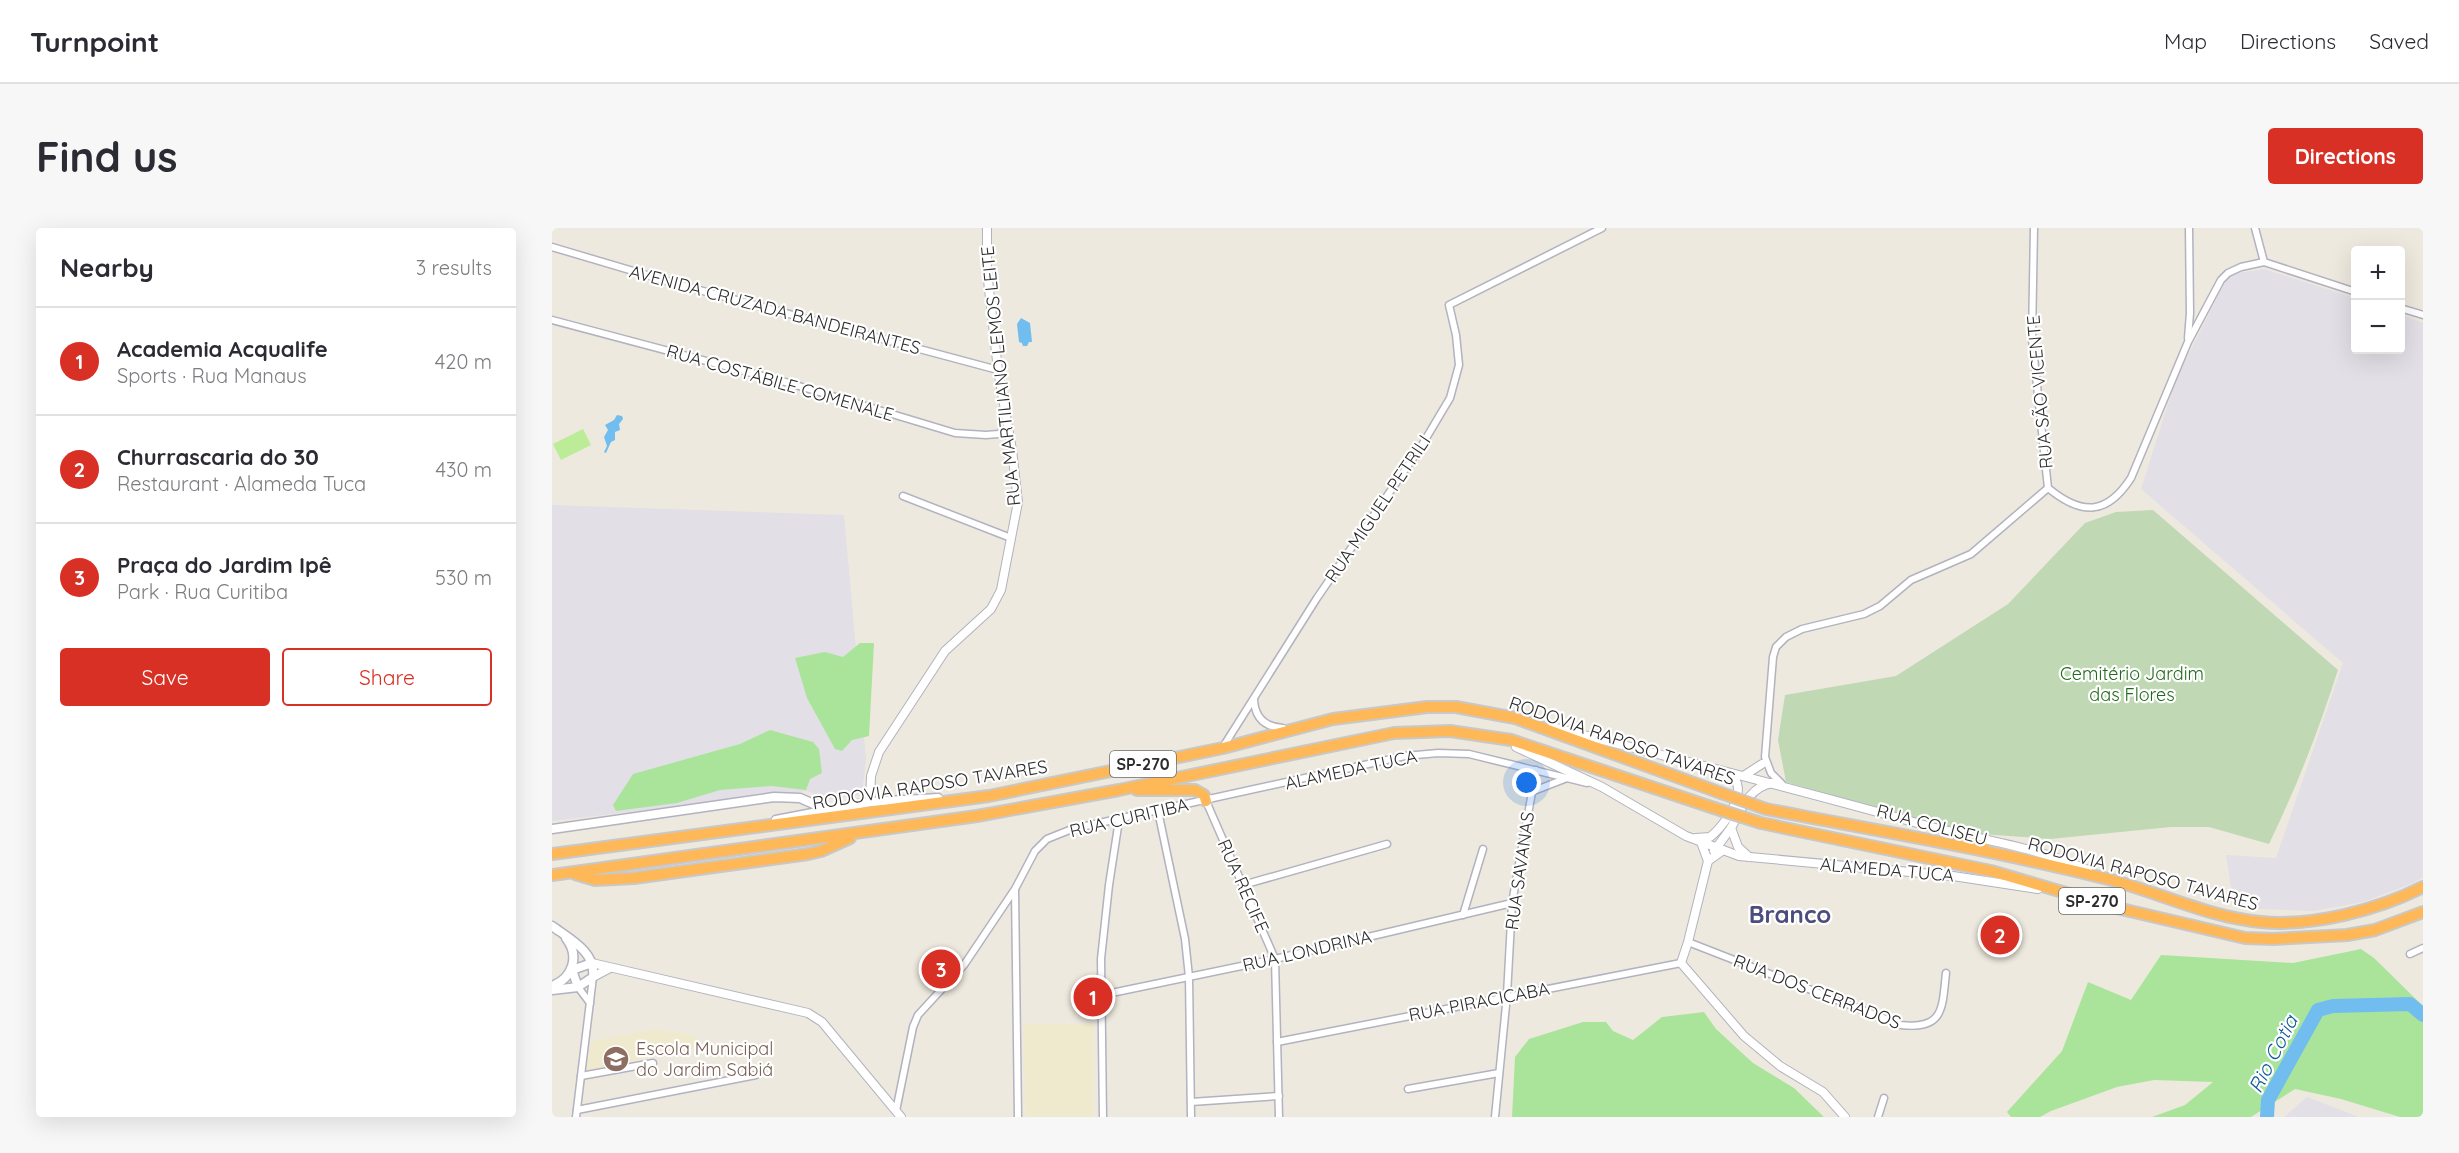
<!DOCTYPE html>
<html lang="en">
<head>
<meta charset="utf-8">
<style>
	:root { --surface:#fff; --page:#f7f7f7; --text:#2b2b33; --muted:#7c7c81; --line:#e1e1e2; --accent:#d93025 }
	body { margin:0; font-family:Quicksand,sans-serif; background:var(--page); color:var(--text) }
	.controls { position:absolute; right:18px; top:18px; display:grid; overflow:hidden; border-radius:6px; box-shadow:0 6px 24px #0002 }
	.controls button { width:54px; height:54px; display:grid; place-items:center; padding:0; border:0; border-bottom:2px solid var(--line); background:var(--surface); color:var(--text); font:30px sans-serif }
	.you { position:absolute; left:975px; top:555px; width:21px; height:21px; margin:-15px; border:4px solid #fff; border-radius:50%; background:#1a73e8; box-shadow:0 0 0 9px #1a73e833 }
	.badge { display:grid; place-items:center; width:39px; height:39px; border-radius:50%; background:var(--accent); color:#fff; font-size:20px; font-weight:700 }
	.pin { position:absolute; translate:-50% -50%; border:3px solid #fff; box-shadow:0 2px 6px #0006 }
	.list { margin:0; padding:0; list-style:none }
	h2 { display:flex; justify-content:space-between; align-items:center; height:78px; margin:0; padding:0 24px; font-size:26px }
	h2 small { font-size:20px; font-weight:400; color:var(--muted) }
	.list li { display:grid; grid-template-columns:39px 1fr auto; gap:18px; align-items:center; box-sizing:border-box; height:108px; padding:0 24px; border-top:2px solid var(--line) }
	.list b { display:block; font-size:22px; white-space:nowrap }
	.list p { margin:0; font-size:20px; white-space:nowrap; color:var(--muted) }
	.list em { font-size:20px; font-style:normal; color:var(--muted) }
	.actions { display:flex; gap:12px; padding:18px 24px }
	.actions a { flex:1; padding:14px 0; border:2px solid var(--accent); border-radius:6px; text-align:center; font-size:21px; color:var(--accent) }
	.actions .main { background:var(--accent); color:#fff }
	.map { position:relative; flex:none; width:1871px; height:889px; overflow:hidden; border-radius:6px }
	header { display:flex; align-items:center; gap:36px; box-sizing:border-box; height:84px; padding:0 30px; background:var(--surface); border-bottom:2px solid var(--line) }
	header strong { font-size:28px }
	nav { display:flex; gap:33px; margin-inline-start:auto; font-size:21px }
	.intro { display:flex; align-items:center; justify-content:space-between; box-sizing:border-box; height:144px; padding:0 36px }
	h1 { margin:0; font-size:42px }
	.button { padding:15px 27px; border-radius:6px; background:var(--accent); color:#fff; font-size:21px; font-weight:700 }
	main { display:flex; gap:36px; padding:0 36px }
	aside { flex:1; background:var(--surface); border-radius:6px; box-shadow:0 6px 24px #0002 }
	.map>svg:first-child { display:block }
</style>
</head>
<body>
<header>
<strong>Turnpoint</strong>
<nav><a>Map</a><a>Directions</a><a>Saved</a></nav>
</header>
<div class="intro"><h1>Find us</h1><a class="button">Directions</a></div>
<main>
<aside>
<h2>Nearby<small>3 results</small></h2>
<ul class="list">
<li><span class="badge">1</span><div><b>Academia Acqualife</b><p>Sports · Rua Manaus</p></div><em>420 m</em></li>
<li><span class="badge">2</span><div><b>Churrascaria do 30</b><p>Restaurant · Alameda Tuca</p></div><em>430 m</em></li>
<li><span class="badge">3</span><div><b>Praça do Jardim Ipê</b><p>Park · Rua Curitiba</p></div><em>530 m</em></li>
</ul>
<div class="actions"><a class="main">Save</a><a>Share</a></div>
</aside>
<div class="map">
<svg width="1871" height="889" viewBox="0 0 1871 889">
	<rect width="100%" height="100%" fill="#eee9de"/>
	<g fill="#e2dfe6">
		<path d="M1712,41L1803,70L1804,122H1848L1849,86L1871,95V649L1861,655L1811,674L1762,683L1682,680L1674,627L1724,630L1791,435L1589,261L1624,151L1672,56L1680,46Z"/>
		<path d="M0,277L292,287L314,531L310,567L273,571L256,563L0,593Z"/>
		<path d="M1755,869L1807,889H1732Z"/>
	</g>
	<g fill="#efe9ce">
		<path d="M471,796H541V889H474Z"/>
		<path d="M103,801L141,807L149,818L34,843L40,813Z"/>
	</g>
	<g fill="#aae49b">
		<path d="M308,415H322L317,508L300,512L290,523L283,521L255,470L243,430L273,424L291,429Z"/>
		<path d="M218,502L261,514L267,521L270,545L258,551L254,562L220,558L168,562L125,575L64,583L61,577L81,546L188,516Z"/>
		<path d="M396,720L410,736L385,764L367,746Z"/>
		<path d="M1809,721L1822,730L1871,778V889H1848L1789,871L1743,861L1699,889H1600L1633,877L1661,854L1602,852L1565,859L1499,883L1488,889H1459L1455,884L1510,823L1536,754L1579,772L1609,727L1741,735Z"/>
		<path d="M1152,784L1164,801L1201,835L1242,860L1272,889H960L963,829L977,811L1031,794H1054L1061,803L1081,812L1110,789Z"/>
	</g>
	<path fill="#c1d8b5" d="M1601,282L1786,442C1766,504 1745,558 1717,616L1657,599H1619L1498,611L1415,605L1234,554L1226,512L1233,467L1344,448L1456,376L1533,295L1564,284Z"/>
	<path fill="#bcec97" d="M31,201L39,217L9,232L1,216Z"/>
	<g fill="#71bdf0">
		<path d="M469,90L478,95L480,114H477L475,118H471L470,115L467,114L465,96Z"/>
		<path d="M65,187L70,188L71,191L67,196L68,202L63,204V212L59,214L54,225L52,224L55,218L52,209L56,202L53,197L62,192Z"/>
	</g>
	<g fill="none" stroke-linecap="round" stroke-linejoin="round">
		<path stroke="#71bdf0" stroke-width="14" d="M1715,889L1716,872L1766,782L1781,778L1858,776L1871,787"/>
		<defs>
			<g id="minor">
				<path d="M1482,0L1480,111L1496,260C1530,288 1555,287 1579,250L1636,114L1669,52L1676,45L1689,39L1712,34L1804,64"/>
				<path d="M1703,0L1712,34"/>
				<path d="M0,19L125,56L446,142"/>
				<path d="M1848,80L1871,87"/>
				<path d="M0,92L237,155L403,205L434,207L446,206L456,202"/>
				<path d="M1636,110L1638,85L1637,0"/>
				<path d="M351,268L459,310"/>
				<path d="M702,472C703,490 713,499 731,500"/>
				<path d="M671,519L765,370L870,217L898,170L907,137L904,107L897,77L1050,0"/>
				<path d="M1230,556L1219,545L1213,529L1221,429L1224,419L1234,409L1250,401L1312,386L1328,378L1359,352L1419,326L1496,260"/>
				<path d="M979,564L1015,550"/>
				<path d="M654,573L723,731L727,889"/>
				<path d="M606,583L633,711L637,749L639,889"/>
				<path d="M691,657L835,616"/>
				<path d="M463,662L466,889"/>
				<path d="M911,687L931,621"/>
				<path d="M1136,714L1349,797C1393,802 1390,779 1394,745"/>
				<path d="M1858,726L1871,720"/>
				<path d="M26,759L38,775"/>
				<path d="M550,767L723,731L960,675"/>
				<path d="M725,814L1129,735"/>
				<path d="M29,848L101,835"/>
				<path d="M856,861L947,845"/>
				<path d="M639,874L727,868"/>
				<path d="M25,882L204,847"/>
				<path d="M344,883L361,799L366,787L412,737L463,661L483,623L495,611L520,601L853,528L886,525L917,526L1035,555"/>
				<path d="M24,889L41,749"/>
				<path d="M551,889L549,731L557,657L567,592"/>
				<path d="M943,889L955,767L960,675L984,542"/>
				<path d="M1326,889L1332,870"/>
			</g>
			<g id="tertiary">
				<path d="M1000,499C1122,530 1244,561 1365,595C1421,611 1482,618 1536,642"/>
				<path d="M964,519L1050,559L1134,608L1187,628L1401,648L1486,661"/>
				<path d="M1193,547L1210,536"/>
				<path d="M318,574L319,548L327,524L393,423L439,381L449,362L466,274L460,222L446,142L435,43V0"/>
				<path d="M1144,610L1158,609C1173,598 1200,559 1177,546"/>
				<path d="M1149,614L1156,633"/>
				<path d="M1162,623L1179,600"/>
				<path d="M1170,623L1156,633L1136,714L1129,735L1192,808L1228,838L1271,864L1293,889"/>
				<path d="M1197,629L1186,619L1179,600C1189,582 1197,559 1220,555"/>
				<path d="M40,735L256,785L270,794L349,889"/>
				<path d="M41,749L58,740"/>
			</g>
			<g id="secondary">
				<path d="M224,592L318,574L386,570"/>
				<path d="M0,601L222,569L248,570L273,581"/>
				<path d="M0,698C18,711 44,724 41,749L26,759L0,762"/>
				<path d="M0,758C21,750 28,728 14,710"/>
				<path d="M26,759L20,742L40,735"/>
			</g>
			<g id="motorway">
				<path d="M585,562H643L652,567L654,573"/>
				<path d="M1214,581C1327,603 1441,622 1552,650C1604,663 1655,689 1709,694C1760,699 1826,682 1871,659"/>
				<path d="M1209,595L1439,643L1565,680L1693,710L1721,711L1795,707L1823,702L1871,684"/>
				<path d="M1405,605L1432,620"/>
				<path d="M0,626L437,568L671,520L781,491L875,479H904L963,490L1169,565"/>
				<path d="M23,646L43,652L82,650L256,626L269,623L298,610"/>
				<path d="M0,647L425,588L567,562L842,505L898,503L959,512L1162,580"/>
			</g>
		</defs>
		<use href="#minor" stroke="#b2b2c0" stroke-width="9"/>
		<use href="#tertiary" stroke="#b2b2c0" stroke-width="10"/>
		<use href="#secondary" stroke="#b2b2c0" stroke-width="11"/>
		<use href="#motorway" stroke="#c8c8c8" stroke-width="14"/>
		<use href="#minor" stroke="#fff" stroke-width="6"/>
		<use href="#tertiary" stroke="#fff" stroke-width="8"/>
		<use href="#secondary" stroke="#fff" stroke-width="8"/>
		<use href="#motorway" stroke="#ffb858" stroke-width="10"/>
		<defs>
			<g id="motorway-bridge">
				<path d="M1169,565L1214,581"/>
				<path d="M1162,580L1209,595"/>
			</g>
		</defs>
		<use href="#motorway-bridge" stroke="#c8c8c8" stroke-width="14" stroke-linecap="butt"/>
		<use href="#motorway-bridge" stroke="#ffb858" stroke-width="10"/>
	</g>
	<defs>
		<symbol id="school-disc" viewBox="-11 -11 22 22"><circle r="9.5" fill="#8d6e63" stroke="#fff"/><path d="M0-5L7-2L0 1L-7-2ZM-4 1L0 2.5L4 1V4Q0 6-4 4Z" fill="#fff"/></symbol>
	</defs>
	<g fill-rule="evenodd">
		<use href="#school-disc" x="49" y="816" width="30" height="30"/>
	</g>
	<g text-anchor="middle" stroke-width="4.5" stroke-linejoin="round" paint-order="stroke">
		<g fill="#fff" stroke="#6b6b6b" stroke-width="1.5">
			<rect x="558" y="523" width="66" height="26" rx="4.5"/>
			<rect x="1507" y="660" width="66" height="26" rx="4.5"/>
		</g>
		<g font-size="16" font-weight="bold" fill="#2c2c2c">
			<text x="591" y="542">SP-270</text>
			<text x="1540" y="679">SP-270</text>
		</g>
		<g font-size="18" fill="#2c2c2c" stroke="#fff">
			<text transform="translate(223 82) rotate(15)" y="6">AVENIDA CRUZADA BANDEIRANTES</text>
			<text transform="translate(449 148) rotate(-96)" y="6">RUA MARTILIANO LEMOS LEITE</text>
			<text transform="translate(228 155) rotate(16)" y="6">RUA COSTÁBILE COMENALE</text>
			<text transform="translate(1488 164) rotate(-95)" y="6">RUA SÃO VICENTE</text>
			<text transform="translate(826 281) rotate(-56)" y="6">RUA MIGUEL PETRILI</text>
			<text transform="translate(1070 513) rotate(19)" y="6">RODOVIA RAPOSO TAVARES</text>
			<text transform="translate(799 542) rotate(-12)" y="6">ALAMEDA TUCA</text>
			<text transform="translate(378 557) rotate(-9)" y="6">RODOVIA RAPOSO TAVARES</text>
			<text transform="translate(577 590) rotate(-13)" y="6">RUA CURITIBA</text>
			<text transform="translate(1380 597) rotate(15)" y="6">RUA COLISEU</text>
			<text transform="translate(1335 642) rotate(5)" y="6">ALAMEDA TUCA</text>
			<text transform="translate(968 643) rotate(-82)" y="6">RUA SAVANAS</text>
			<text transform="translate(1591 646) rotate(15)" y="6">RODOVIA RAPOSO TAVARES</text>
			<text transform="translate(691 658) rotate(66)" y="6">RUA RECIFE</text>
			<text transform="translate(755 723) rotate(-13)" y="6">RUA LONDRINA</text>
			<text transform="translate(1265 764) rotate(21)" y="6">RUA DOS CERRADOS</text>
			<text transform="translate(927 774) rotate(-11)" y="6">RUA PIRACICABA</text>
		</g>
		<g font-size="18" fill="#1f6b1a" stroke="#fff">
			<text x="1580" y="452">Cemitério Jardim<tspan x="1580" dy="21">das Flores</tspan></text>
		</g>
		<g font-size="18" fill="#785e54" stroke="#fff" text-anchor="start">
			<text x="84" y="827">Escola Municipal<tspan x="84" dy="21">do Jardim Sabiá</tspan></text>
		</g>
		<g font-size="20" font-style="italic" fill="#0c58a0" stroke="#fff">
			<text transform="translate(1721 826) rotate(-63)" y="7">Rio Cotia</text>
		</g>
		<g font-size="24" font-weight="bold" fill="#4b4d7e" stroke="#fff">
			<text x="1238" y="695">Branco</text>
		</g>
	</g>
</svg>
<div class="controls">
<button>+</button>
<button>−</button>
</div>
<div class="you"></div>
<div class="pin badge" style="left:541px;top:769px">1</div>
<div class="pin badge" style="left:1448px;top:707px">2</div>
<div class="pin badge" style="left:389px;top:741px">3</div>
</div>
</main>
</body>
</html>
